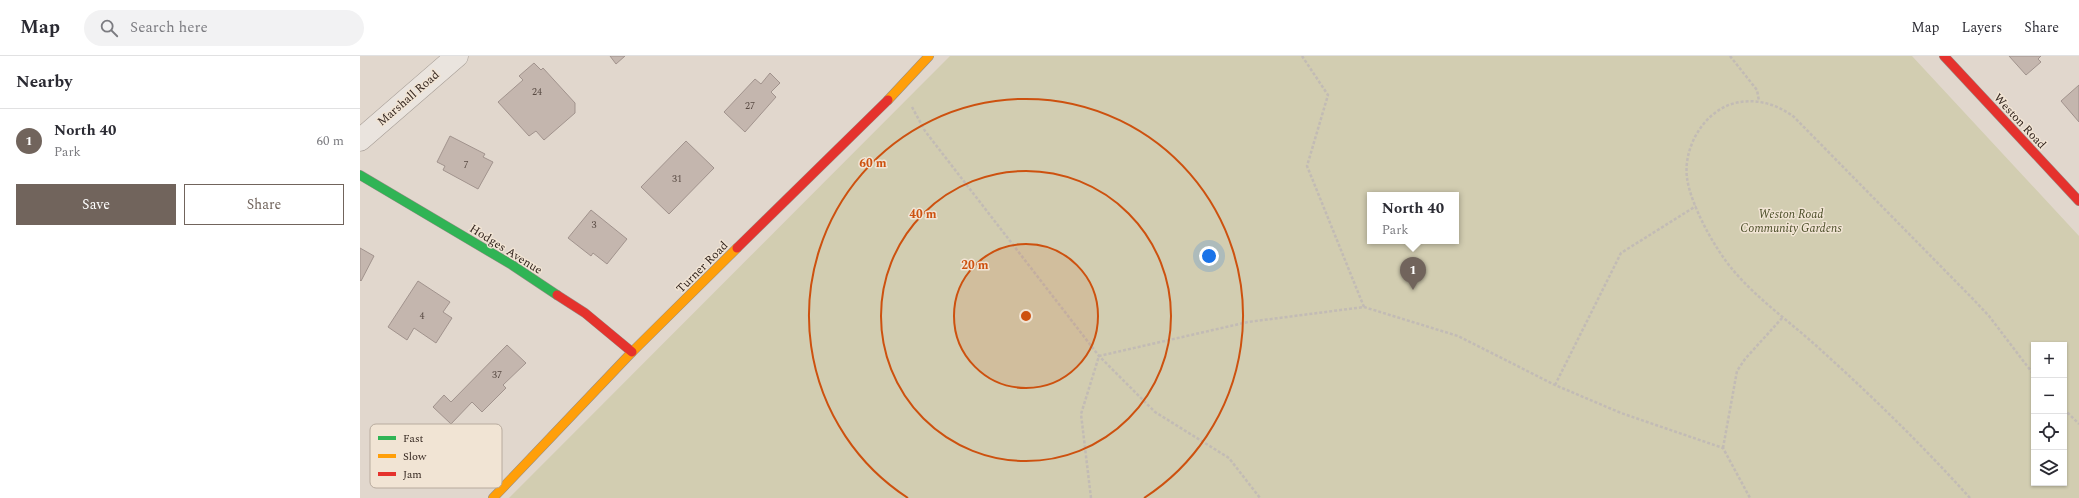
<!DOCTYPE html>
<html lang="en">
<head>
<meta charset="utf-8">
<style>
	:root { --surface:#fff; --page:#f2f2f3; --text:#2b2b33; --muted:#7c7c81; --line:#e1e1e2; --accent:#71645c }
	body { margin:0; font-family:Spectral,serif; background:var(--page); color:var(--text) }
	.controls { position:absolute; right:12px; bottom:12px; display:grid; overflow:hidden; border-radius:0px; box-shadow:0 1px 3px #0004 }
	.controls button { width:36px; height:36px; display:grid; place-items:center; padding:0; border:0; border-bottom:1px solid var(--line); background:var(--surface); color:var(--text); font:20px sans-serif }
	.you { position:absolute; left:849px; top:200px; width:14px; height:14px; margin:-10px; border:3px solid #fff; border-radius:50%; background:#1a73e8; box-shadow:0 0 0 6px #1a73e833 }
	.badge { display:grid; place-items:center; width:26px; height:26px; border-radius:50%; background:var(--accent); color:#fff; font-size:13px; font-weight:700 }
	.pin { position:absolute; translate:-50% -33px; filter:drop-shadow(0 1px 2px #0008) }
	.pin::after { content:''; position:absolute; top:21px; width:14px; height:12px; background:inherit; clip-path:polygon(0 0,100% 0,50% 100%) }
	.popup { position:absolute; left:1007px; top:136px; width:92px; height:52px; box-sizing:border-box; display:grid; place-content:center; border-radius:0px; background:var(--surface); filter:drop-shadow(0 1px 3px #0005); font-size:13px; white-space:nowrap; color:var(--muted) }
	.popup b { font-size:15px; color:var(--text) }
	.popup::after { content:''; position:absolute; left:50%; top:100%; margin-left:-8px; border:8px solid transparent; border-top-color:var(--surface) }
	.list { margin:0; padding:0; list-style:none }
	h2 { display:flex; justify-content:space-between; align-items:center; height:52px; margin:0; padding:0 16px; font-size:17px }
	h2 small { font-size:13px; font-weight:400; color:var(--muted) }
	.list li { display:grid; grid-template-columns:26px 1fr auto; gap:12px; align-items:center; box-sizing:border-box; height:64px; padding:0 16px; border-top:1px solid var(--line) }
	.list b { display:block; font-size:15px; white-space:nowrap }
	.list p { margin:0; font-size:13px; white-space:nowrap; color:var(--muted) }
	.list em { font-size:13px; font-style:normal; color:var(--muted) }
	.actions { display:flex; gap:8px; padding:12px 16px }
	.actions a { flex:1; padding:9px 0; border:1px solid var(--accent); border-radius:0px; text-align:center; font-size:14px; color:var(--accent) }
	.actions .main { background:var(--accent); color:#fff }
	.icon { flex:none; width:22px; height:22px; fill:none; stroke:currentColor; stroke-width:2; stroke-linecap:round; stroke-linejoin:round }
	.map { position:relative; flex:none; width:1719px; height:442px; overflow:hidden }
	header { display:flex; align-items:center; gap:24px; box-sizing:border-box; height:56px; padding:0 20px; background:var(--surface); border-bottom:1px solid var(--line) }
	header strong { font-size:19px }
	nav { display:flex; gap:22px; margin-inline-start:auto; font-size:14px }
	.search { width:280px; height:36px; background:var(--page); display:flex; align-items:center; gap:10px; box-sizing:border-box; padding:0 14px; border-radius:22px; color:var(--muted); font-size:15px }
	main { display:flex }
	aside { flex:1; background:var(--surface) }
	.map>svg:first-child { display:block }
</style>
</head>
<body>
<header>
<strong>Map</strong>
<div class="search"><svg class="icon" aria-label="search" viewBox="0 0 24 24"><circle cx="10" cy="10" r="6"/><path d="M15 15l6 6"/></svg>Search here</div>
<nav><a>Map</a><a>Layers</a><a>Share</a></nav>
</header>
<main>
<aside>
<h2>Nearby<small></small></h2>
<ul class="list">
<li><span class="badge">1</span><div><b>North 40</b><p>Park</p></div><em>60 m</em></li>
</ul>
<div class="actions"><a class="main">Save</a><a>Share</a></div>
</aside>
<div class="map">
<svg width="1719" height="442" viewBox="0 0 1719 442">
	<rect width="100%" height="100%" fill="#e1d7cd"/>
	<path fill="#d2cdb1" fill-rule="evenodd" d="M590,0H1552L1719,180V442H149ZM1010,139H1096V185H1010ZM1674,289H1704V427H1674Z"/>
	<g fill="#c4b6ae" stroke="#a1938d">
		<path d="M250,0H265L256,8Z"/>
		<path d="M1649,0H1681L1678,3L1681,6L1666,19Z"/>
		<path d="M174,7L181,14L183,12L215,47V57L184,84L176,75L169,80L138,46L163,24L159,20Z"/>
		<path d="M410,17L420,27L411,36L416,41L385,76L364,56L395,23L401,28Z"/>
		<path d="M1719,29V66L1701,45Z"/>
		<path d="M90,80L125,98L123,101L133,106L118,133L83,114L85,110L77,106Z"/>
		<path d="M326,85L354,112L309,158L281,131Z"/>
		<path d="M231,154L267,183L247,208L233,197L231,200L208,182Z"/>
		<path d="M0,192L14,200L1,225L0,224Z"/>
		<path d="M58,225L90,246L83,256L92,262L76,287L54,272L47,284L28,271Z"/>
		<path d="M147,289L166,307L143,329L146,332L122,356L112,346L91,368L73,351L84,339L91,346Z"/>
		<path d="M43,388L62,405L41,428L31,419L22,429L12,420Z"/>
	</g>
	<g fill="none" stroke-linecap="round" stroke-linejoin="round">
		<defs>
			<path id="street" d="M0,84L97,0"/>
			<path id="fast" d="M0,119L152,209L197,239"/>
			<g id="slow">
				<path d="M528,44L569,0"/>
				<path d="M133,442L272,296L377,192"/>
			</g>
			<g id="jam">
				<path d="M1584,0L1719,145"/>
				<path d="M377,192L528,44"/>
				<path d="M197,239L225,257L272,296"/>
			</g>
		</defs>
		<use href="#street" stroke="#a69d96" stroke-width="23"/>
		<use href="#fast" stroke="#968d86" stroke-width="10"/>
		<use href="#slow" stroke="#968d86" stroke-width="10"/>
		<use href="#jam" stroke="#968d86" stroke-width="10"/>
		<g stroke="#c2bbb5" stroke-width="2.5" stroke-dasharray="3 2" stroke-linecap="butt">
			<path d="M942,0L968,39L947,110L1004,251"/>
			<path d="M1370,0L1397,34L1399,45"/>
			<path d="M552,51L565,75L739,300L795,356L869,402L900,442"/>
			<path d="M1195,329L1261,197L1336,150"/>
			<path d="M1704,353L1719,368"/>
			<path d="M1363,392L1377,315L1385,303L1423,261"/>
			<path d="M731,442L721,358L739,300L888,266L1004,251L1098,280L1195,329L1261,357L1363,392L1390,442"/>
			<path d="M1610,442C1563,390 1514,342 1462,295C1433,268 1398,244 1373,214C1355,193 1331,150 1327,122C1323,91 1344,55 1375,47C1396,42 1417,48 1434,61L1613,243L1629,260L1674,319"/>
		</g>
		<use href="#street" stroke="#eae4de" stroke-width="22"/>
		<use href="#fast" stroke="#30b455" stroke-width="9"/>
		<use href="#slow" stroke="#ff9f0a" stroke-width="9"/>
		<use href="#jam" stroke="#e5322d" stroke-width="9"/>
	</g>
	<circle cx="666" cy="260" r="72" fill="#cd510f" fill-opacity=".12"/>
	<g fill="none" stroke="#cd510f" stroke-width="2">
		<circle cx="666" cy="260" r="72"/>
		<circle cx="666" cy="260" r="145"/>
		<path d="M548 442A217 217 0 1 1 784 442"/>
	</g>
	<g text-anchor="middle" stroke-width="3" stroke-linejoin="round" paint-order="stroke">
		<g font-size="10" fill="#584a43">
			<text x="177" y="39">24</text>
			<text x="390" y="53">27</text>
			<text x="106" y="112">7</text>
			<text x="317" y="126">31</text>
			<text x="234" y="172">3</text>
			<text x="62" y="263">4</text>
			<text x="137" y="322">37</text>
		</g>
		<g font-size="12" fill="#34261f" stroke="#f1e4d4">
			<text transform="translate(48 42) rotate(-41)" y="4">Marshall Road</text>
			<text transform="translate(1660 65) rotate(47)" y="4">Weston Road</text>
			<text transform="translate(146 193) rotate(32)" y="4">Hodges Avenue</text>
			<text transform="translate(342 211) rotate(-45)" y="4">Turner Road</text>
		</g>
		<g font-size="12" font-style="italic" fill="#4b4e28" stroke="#f1e4d4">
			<text x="1431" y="162">Weston Road<tspan x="1431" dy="14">Community Gardens</tspan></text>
		</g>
	</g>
	<rect x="10" y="368" width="132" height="64" rx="6" fill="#f1e4d4" stroke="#b8ab9e" stroke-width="1"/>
	<rect x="18" y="380" width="18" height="4" fill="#30b455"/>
	<rect x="18" y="398" width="18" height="4" fill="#ff9f0a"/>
	<rect x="18" y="416" width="18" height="4" fill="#e5322d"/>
	<g font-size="11" fill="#34261f">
		<text x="43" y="386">Fast</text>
		<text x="43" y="404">Slow</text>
		<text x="43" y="422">Jam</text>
	</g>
	<circle cx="666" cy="260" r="6" fill="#cd510f" stroke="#f1e4d4" stroke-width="2"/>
	<g font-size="12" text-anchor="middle" font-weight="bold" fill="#cd510f" stroke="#f1e4d4" stroke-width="3" stroke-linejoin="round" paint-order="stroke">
		<text x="513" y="111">60 m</text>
		<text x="563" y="162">40 m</text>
		<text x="615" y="213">20 m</text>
	</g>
</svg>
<div class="controls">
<button>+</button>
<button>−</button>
<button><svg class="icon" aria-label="locate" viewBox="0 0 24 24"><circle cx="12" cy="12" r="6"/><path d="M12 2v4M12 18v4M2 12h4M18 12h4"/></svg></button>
<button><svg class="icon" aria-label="layers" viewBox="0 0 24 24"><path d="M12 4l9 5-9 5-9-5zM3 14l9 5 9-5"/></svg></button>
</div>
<div class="you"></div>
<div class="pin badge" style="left:1053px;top:234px">1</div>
<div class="popup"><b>North 40</b>Park</div>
</div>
</main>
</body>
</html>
